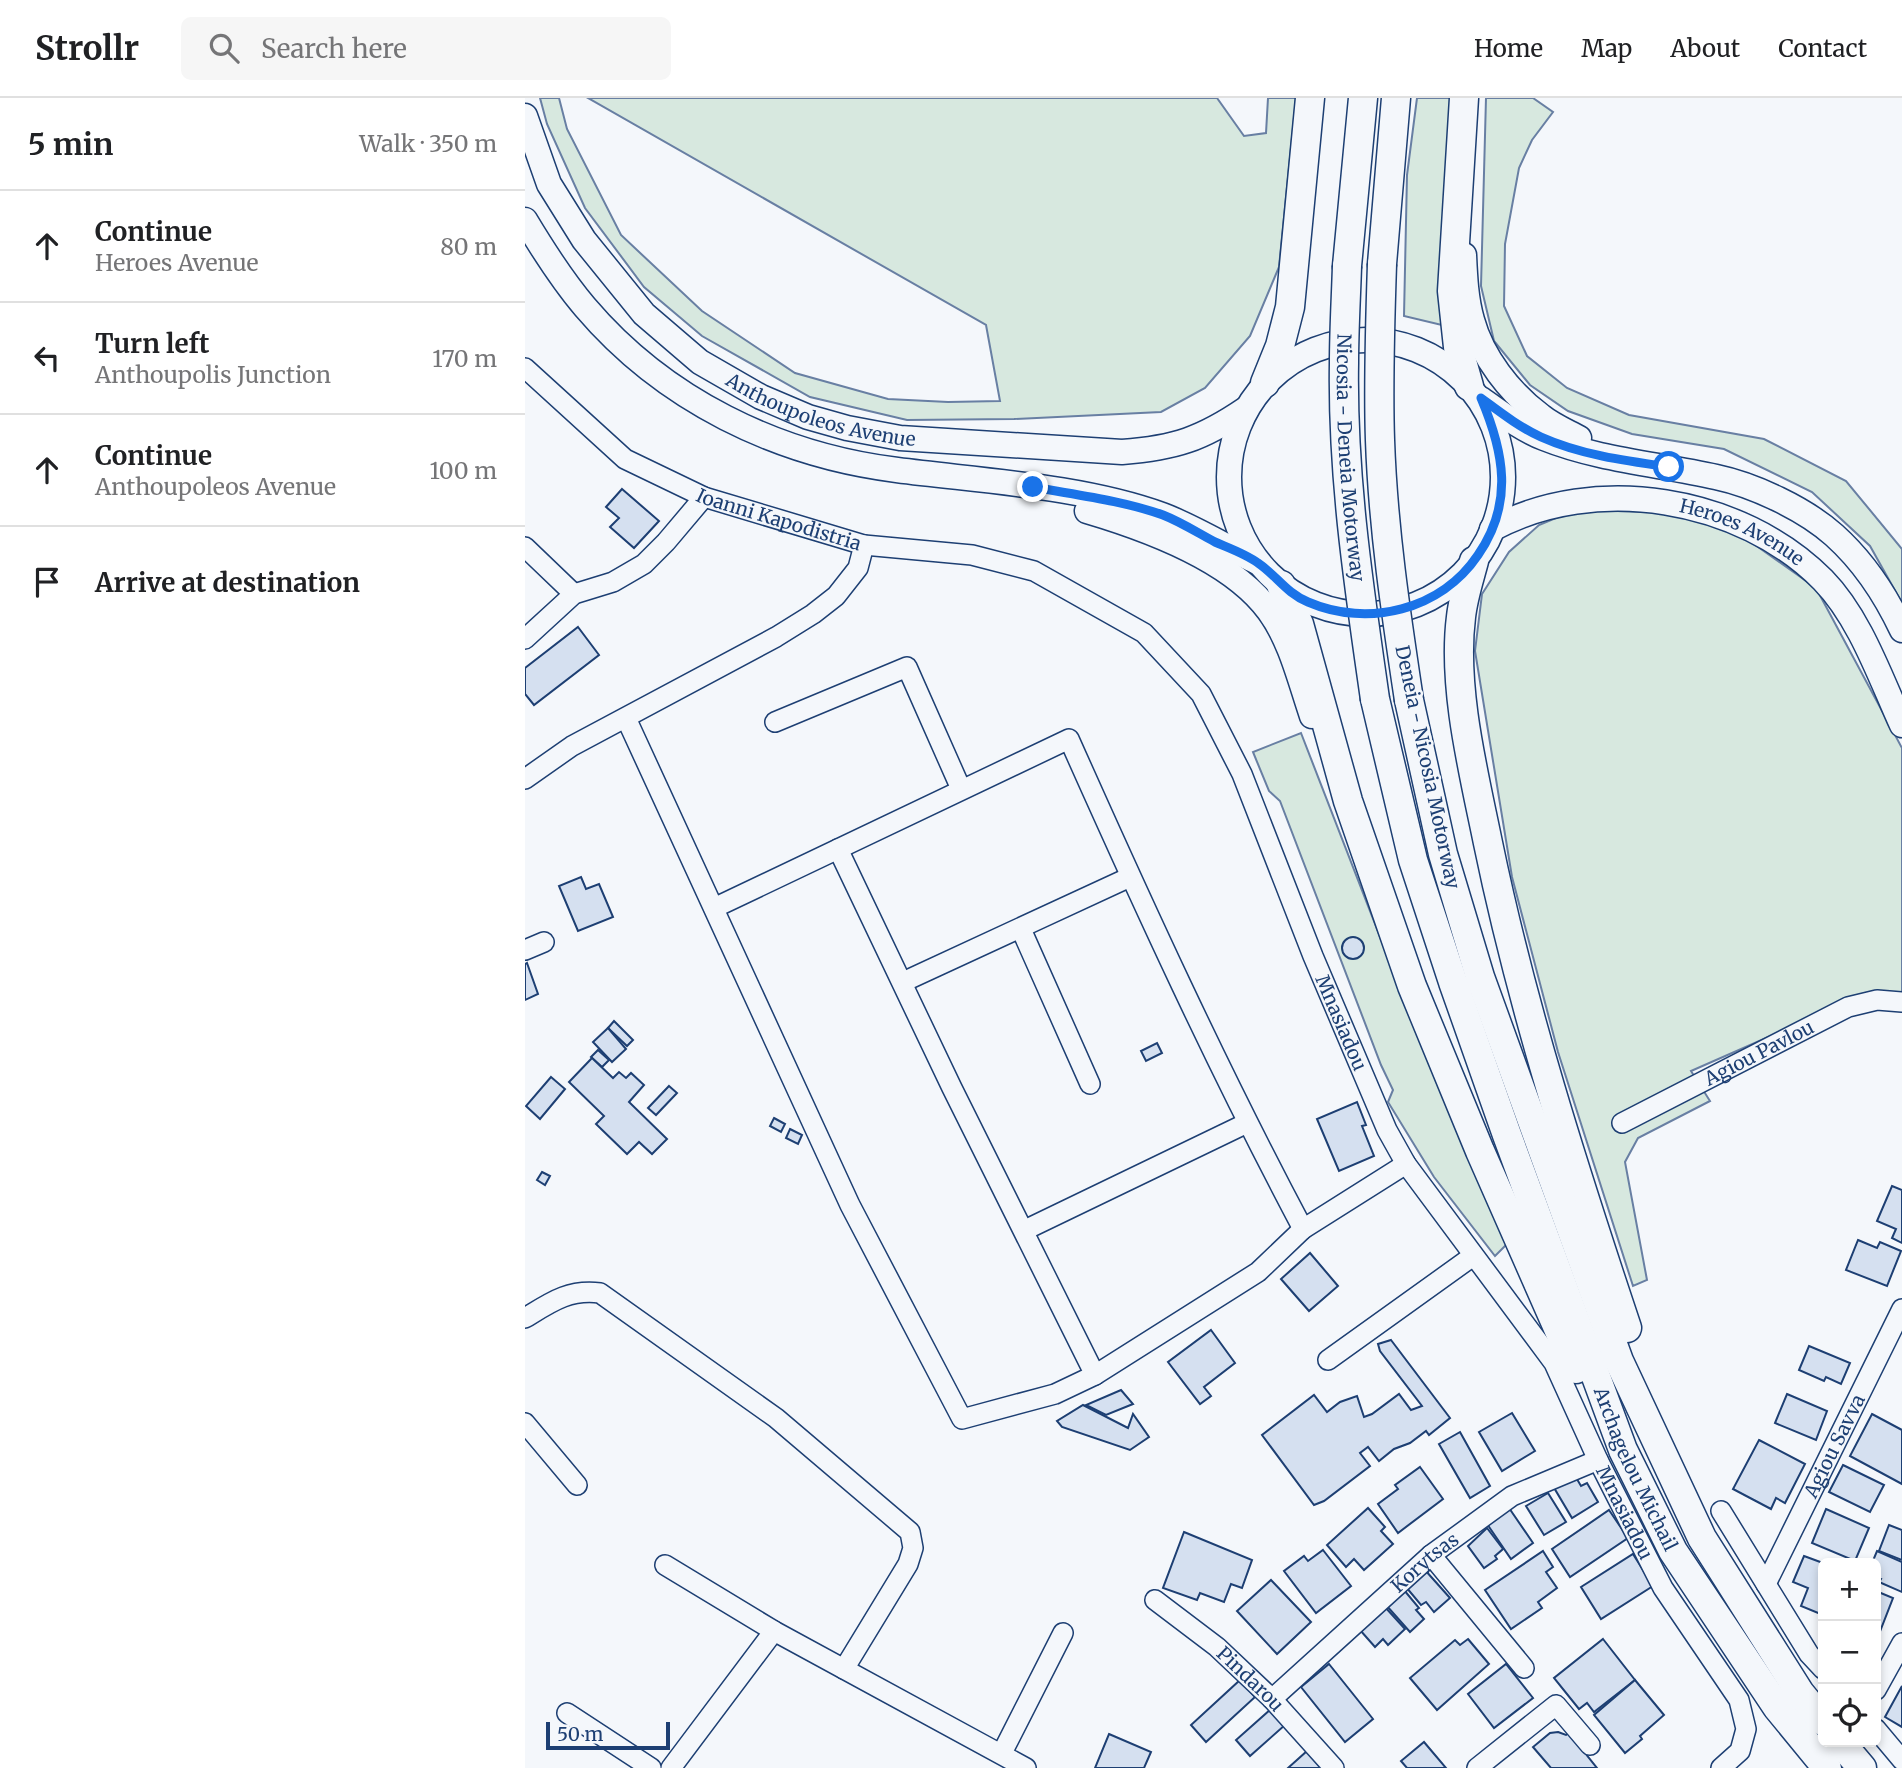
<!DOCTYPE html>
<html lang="en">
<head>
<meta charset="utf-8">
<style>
	:root { --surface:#fff; --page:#f6f6f6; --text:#202124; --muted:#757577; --line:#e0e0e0 }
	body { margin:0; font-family:Merriweather,serif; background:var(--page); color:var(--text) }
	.controls { position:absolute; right:21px; bottom:21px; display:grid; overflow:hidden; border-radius:10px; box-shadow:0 4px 10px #0003 }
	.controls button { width:63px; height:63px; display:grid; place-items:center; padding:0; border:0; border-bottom:2px solid var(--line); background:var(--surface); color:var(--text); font:35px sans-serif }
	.scale { position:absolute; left:21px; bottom:18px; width:124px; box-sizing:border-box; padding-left:7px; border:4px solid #1d3f73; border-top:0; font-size:19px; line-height:24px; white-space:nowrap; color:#1d3f73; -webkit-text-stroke:5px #f4f7fb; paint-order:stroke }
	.stop { position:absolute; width:21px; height:21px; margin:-16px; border:5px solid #1a73e8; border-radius:50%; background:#fff }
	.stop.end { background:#1a73e8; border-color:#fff; box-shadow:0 2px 7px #0008 }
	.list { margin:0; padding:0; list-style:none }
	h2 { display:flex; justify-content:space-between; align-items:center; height:91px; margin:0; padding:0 28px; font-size:30px }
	h2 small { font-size:23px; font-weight:400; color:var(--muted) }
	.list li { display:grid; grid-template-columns:46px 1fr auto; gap:21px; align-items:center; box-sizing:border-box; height:112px; padding:0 28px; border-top:2px solid var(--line) }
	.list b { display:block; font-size:26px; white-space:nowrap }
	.list p { margin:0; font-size:23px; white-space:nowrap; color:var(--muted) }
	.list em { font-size:23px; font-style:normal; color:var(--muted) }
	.icon { flex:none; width:38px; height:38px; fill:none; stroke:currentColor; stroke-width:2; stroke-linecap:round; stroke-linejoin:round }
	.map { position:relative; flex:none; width:1377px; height:1670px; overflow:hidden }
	header { display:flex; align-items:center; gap:42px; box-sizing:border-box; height:98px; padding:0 35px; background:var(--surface); border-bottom:2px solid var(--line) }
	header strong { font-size:33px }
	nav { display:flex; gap:38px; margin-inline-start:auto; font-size:24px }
	.search { width:490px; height:63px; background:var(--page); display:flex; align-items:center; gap:18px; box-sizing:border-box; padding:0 24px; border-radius:10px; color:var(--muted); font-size:26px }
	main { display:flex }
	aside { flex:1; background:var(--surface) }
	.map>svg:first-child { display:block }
</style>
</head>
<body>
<header>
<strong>Strollr</strong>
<div class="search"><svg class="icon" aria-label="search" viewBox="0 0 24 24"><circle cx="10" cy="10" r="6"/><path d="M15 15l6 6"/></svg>Search here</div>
<nav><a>Home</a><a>Map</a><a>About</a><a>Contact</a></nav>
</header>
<main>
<aside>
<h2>5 min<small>Walk · 350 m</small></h2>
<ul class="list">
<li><svg class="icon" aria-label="ahead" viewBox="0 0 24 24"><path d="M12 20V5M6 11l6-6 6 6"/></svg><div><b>Continue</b><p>Heroes Avenue</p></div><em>80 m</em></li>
<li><svg class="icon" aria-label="left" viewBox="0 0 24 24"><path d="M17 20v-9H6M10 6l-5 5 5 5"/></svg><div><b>Turn left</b><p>Anthoupolis Junction</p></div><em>170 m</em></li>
<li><svg class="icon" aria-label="ahead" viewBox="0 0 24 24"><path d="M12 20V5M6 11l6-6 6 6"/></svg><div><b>Continue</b><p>Anthoupoleos Avenue</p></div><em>100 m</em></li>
<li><svg class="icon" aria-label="arrive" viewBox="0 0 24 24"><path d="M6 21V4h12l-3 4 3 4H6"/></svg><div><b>Arrive at destination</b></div></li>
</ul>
</aside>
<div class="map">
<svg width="1377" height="1670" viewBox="0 0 1377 1670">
	<rect width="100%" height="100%" fill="#f4f7fb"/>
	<g fill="#d7e8df" stroke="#687fa3" stroke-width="2">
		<path d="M15,0H34L42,31L96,137L177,213L270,275L363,301L423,304L475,303L461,227L63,0H692L719,38L741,35L743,0H771L754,169L725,238L680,290L636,314L489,321L382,322L285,299L177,238L119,189L60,110L22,26Z"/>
		<path d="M892,0H930L921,228L879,218L882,77Z"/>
		<path d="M961,0H1008L1028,14L1007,42L994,70L980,146L979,208L1002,258L1042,290L1104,317L1239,341L1321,383L1377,451V505L1345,448L1287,394L1199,351L1107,336L1043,313L1005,287L969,243L956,188Z"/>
		<path d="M1050,412L1130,414L1202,427L1291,490L1377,650V899L1341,896L1166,973L1185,1003L1113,1040L1100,1064L1122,1182L1108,1188L1033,954L987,779L950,553L957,496L984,454L1014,427Z"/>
		<path d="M776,635L902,960L986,1142L970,1158L909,1079L863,1004L868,992L856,967L755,703L744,693L728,654Z"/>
	</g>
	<g fill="#d5e0f0" stroke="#1d3f73" stroke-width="2">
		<path d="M97,391L134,423L109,450L85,429L94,420L81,409Z"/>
		<path d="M53,529L74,557L9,607L0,596V570Z"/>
		<path d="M56,779L61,791L74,786L88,819L53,833L34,788Z"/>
		<circle cx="828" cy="850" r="11"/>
		<path d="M2,865L13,896L0,902V866Z"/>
		<path d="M89,923L108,942L102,948L83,930Z"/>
		<path d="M83,930L101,951L87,964L68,944Z"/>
		<path d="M632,945L637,955L621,963L616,953Z"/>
		<path d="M73,952L84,962L77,969L66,959Z"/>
		<path d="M67,960L88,980L94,974L101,980L106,975L119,987L104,1004L142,1041L127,1056L114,1044L102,1056L71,1026L79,1018L44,984Z"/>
		<path d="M26,979L40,991L15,1021L1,1008Z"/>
		<path d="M144,988L152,995L131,1017L123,1010Z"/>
		<path d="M832,1004L841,1027L837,1028L849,1058L814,1073L792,1021Z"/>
		<path d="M249,1020L260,1026L256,1034L245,1028Z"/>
		<path d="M265,1031L277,1037L273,1046L261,1040Z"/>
		<path d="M17,1074L25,1078L20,1087L12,1082Z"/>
		<path d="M1367,1088L1377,1092V1145L1367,1140L1371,1131L1352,1123Z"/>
		<path d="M1333,1142L1352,1150L1355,1144L1376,1153L1362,1188L1321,1172Z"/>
		<path d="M785,1155L813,1188L784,1213L756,1181Z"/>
		<path d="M686,1232L710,1265L679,1289L686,1298L675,1306L643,1264Z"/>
		<path d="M866,1242L925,1320L904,1337L901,1333L885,1345L869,1351L854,1363L843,1349L835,1355L845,1368L799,1403L789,1407L737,1337L789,1297L802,1314L815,1304L832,1298L839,1319L847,1316L874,1296L886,1312L897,1308L855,1253L853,1246Z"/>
		<path d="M1284,1248L1325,1265L1316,1286L1301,1279L1299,1283L1274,1272Z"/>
		<path d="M596,1292L608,1306L581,1317L561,1307Z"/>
		<path d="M1262,1296L1302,1313L1291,1342L1250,1325Z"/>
		<path d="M558,1307L603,1330L608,1316L624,1339L605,1352L537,1329L532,1323Z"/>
		<path d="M987,1315L1010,1353L977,1373L954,1334Z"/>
		<path d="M1347,1316L1377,1332V1386L1325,1358Z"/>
		<path d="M935,1334L965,1388L945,1400L914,1346Z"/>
		<path d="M1234,1342L1280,1366L1260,1405L1251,1400L1246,1411L1208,1391Z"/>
		<path d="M1318,1367L1359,1387L1345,1414L1304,1394Z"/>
		<path d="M895,1369L918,1401L873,1435L853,1406L873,1391L870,1387Z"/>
		<path d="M1049,1376L1056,1388L1062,1385L1073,1404L1047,1420L1028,1388Z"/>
		<path d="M1023,1395L1041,1424L1019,1437L1001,1408Z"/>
		<path d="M982,1407L1008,1445L986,1461L960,1423Z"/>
		<path d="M843,1410L860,1429L856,1433L868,1446L839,1472L829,1461L821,1469L802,1447Z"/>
		<path d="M1301,1411L1344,1430L1330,1463L1287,1445Z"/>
		<path d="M1084,1412L1103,1440L1045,1479L1027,1451Z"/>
		<path d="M1364,1427L1377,1432V1462L1354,1453Z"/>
		<path d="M962,1430L978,1451L970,1458L972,1461L959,1470L943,1448Z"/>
		<path d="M659,1434L727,1462L717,1490L706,1486L699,1504L675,1495L672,1502L638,1490Z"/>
		<path d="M798,1452L826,1488L791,1515L759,1473L779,1458L783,1463Z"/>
		<path d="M1018,1453L1028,1469L1021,1474L1032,1490L1013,1504L1017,1510L986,1531L960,1492Z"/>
		<path d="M1352,1453L1377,1464V1494L1354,1484L1356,1481L1351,1479V1465H1347Z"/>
		<path d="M1108,1456L1128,1488L1076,1521L1056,1489Z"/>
		<path d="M1279,1458L1298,1465V1517L1276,1508L1283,1490L1268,1484Z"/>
		<path d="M900,1472L925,1500L909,1514L901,1504L896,1507L881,1489Z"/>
		<path d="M746,1482L786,1524L752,1556L712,1513Z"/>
		<path d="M879,1492L894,1510L891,1512L899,1521L885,1534L861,1507Z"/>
		<path d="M1351,1493L1368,1500L1354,1536L1351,1535Z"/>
		<path d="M860,1509L880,1531L863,1547L858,1541L850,1549L835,1532Z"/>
		<path d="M943,1541L964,1566L912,1612L885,1580L930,1542L935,1547Z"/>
		<path d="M1078,1541L1110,1582L1069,1614L1062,1605L1054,1611L1029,1580Z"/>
		<path d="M804,1566L848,1621L820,1644L776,1589Z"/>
		<path d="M981,1566L1008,1600L969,1630L943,1596Z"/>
		<path d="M715,1582L730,1599L681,1644L666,1627Z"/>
		<path d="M1110,1582L1139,1617L1115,1638L1117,1641L1100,1655L1069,1617Z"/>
		<path d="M1377,1588V1629L1360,1619Z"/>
		<path d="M746,1611L760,1627L725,1658L711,1642Z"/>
		<path d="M1033,1634L1041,1637L1044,1635L1072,1670H1026L1008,1649L1025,1635Z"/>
		<path d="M584,1636L626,1654L619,1670H570Z"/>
		<path d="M899,1644L921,1670H882L876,1663Z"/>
		<path d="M782,1653L796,1670H763Z"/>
	</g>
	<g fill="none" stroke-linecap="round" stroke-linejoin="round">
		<defs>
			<g id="minor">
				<path id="s1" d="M0,270L100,361L179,399L339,447L333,470L311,498L288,516L251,539L47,648L0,681"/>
				<path id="s2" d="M339,447L447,457L509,473L619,535L676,596L717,676L788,858L862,1032L881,1066L1029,1265L1073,1362L1138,1490L1214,1602L1221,1631L1215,1653L1196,1670"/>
				<path d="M0,449L49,496"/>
				<path d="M0,541L49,496L88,484L119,466L141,444L179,399"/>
				<path d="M101,620L325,1107L437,1321L530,1296L570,1277L733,1174L778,1131L881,1066"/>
				<path d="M250,624L382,569L436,691"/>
				<path d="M313,751L427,990L570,1277"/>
				<path d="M189,810L544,641C618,807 693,971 778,1131"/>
				<path d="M496,831L565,986"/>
				<path d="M0,852L19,844"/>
				<path d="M378,884L605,779"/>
				<path id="s3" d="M1097,1025L1323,909L1352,902L1377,904"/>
				<path d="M500,1132L722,1025"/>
				<path d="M0,1220C26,1204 44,1191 75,1195L251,1320L385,1434L388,1450L383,1466L319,1571"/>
				<path d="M803,1262L948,1158"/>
				<path d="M0,1325L52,1387"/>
				<path d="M1196,1413L1284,1556L1298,1571"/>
				<path d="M906,1457L999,1570"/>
				<path d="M140,1467L249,1533L501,1670"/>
				<path id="s4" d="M1241,1486L1377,1211"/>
				<path id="s5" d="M630,1502L692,1549L747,1601L809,1670"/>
				<path d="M1351,1592L1377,1545"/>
				<path id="s6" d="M747,1601L906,1457L987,1398L1073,1362"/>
				<path d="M42,1615L126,1670"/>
				<path d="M1351,1631L1377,1662"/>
				<path d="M477,1655L538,1535"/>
				<path d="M146,1670L249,1533"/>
				<path d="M952,1670L1031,1607L1065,1647"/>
			</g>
			<g id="major">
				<path id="s7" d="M0,18L24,86L59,142L119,216L175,264L236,299L283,319L322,330L375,340L597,354C650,350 677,341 721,311"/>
				<path d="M0,122C18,152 37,182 60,209C139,302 252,357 372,372C457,383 557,388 637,417C667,428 703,450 732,464"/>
				<path d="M939,157C940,179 941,201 947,222C957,259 985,295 1016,318C1027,327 1041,333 1054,340"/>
				<circle cx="841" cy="379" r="137"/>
				<path d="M956,301C976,315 996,331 1019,340C1074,362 1133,366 1191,379C1229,387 1280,411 1309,437C1338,463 1361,498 1377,532"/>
				<path d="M562,413C623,431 706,461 744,513C766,543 775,583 787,618"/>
				<path id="s8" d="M967,431C1070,375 1216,399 1298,482C1335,520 1355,579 1377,627"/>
			</g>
			<g id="highway">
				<path d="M939,0L927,193L933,249L944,288"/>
				<path d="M857,166L871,0"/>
				<path d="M822,168L838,0"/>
				<path d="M740,285L755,248L765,209L785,0"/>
				<path d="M949,463C944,482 938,500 936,519C927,590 949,676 963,745C997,910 1049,1071 1102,1230"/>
				<path d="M756,487L774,526L823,703L887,888L955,1053L1051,1271"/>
				<path id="s9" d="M850,601L888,762L928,884L982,1037L1098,1352L1148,1453L1252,1609L1302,1670"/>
				<path d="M884,602L918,756L955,879L1094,1263L1177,1440L1275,1595L1298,1623"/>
				<path d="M1315,1644L1337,1670"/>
			</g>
		</defs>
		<use href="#minor" stroke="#1d3f73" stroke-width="22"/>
		<use href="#major" stroke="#1d3f73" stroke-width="27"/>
		<use href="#highway" stroke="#1d3f73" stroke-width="31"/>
		<use href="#minor" stroke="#f4f7fb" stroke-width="19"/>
		<use href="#major" stroke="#f4f7fb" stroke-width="24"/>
		<use href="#highway" stroke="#f4f7fb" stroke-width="28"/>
		<defs>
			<g id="highway-bridge">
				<path d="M857,166C855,225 853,284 855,342C858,430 871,516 884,602"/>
				<path id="s10" d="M822,168C821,200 819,232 819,265C817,378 834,490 850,601"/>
			</g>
		</defs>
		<use href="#highway-bridge" stroke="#1d3f73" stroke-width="31" stroke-linecap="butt"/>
		<use href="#highway-bridge" stroke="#f4f7fb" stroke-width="28"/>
	</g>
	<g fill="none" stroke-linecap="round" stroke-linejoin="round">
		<path stroke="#1a73e8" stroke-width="9" d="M508,389C551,397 596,402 638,417C656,424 673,435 690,444C704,450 721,456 733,465C751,477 761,495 783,504C843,530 916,512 953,457C989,405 979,354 956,300C975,314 994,329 1016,339C1056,357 1101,363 1144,369"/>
	</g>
	<g text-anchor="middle" stroke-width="5" stroke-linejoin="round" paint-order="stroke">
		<g font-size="19" fill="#1d3f73" stroke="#f4f7fb">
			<text dy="7" stroke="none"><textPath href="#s7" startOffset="439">Anthoupoleos Avenue</textPath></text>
			<text dy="7" stroke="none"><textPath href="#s10" startOffset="192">Nicosia - Deneia Motorway</textPath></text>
			<text dy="7" stroke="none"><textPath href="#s1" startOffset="301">Ioanni Kapodistria</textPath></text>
			<text dy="7" stroke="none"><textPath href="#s8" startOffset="261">Heroes Avenue</textPath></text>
			<text transform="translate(903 669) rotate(78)" y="7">Deneia - Nicosia Motorway</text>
			<text dy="7" stroke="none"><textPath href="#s2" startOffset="740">Mnasiadou</textPath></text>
			<text dy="7" stroke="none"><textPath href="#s3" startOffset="154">Agiou Pavlou</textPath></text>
			<text dy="7" stroke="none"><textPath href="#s4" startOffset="154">Agiou Savva</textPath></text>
			<text dy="7" stroke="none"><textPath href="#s9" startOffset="814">Archagelou Michail</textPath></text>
			<text dy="7" stroke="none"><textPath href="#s2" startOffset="1309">Mnasiadou</textPath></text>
			<text dy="7" stroke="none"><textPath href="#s6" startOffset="205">Korytsas</textPath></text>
			<text dy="7" stroke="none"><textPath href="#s5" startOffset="124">Pindarou</textPath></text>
		</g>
	</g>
</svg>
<div class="controls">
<button>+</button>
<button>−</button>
<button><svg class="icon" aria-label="locate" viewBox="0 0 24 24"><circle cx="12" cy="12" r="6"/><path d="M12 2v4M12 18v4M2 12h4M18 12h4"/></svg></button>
</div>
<div class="scale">50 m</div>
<div class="stop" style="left:1144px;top:369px"></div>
<div class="stop end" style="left:508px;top:389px"></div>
</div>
</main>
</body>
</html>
